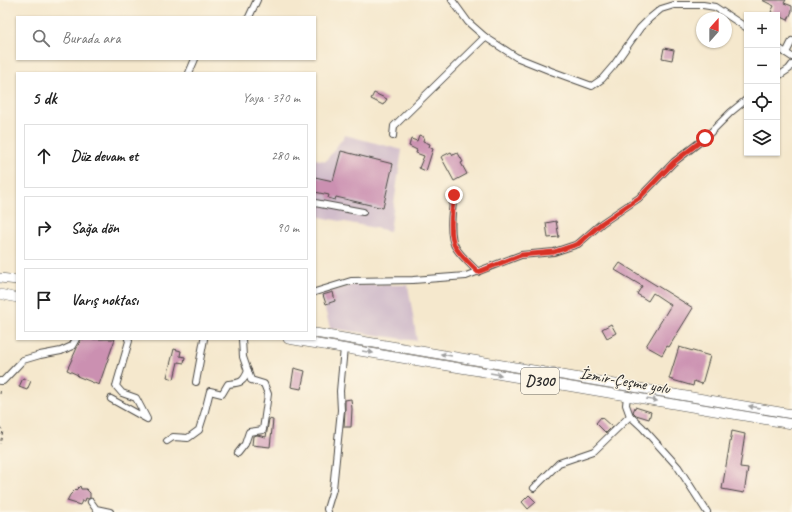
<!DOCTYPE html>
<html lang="tr">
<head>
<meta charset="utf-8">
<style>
	:root { --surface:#fff; --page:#f2f2f2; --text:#222; --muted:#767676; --line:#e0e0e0 }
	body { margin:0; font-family:Caveat,sans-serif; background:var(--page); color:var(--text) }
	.controls { position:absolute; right:12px; top:12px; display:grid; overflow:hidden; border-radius:0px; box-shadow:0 1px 3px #0004 }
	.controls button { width:36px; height:36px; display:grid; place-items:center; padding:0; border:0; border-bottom:1px solid var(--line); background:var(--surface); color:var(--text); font:20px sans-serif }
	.compass { position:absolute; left:696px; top:12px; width:36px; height:36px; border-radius:50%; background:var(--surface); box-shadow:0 1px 3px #0004; rotate:21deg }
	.stop { position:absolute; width:12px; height:12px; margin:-9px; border:3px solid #d93025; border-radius:50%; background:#fff }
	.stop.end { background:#d93025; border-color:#fff; box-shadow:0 1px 4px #0008 }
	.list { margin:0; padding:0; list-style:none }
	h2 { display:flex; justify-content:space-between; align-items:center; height:52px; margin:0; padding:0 16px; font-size:17px }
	h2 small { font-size:13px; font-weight:400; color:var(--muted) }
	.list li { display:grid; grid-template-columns:26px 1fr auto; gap:12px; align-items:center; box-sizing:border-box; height:64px; margin:0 8px 8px; padding:0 8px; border:1px solid var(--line); border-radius:0px }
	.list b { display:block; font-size:15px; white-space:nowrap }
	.list em { font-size:13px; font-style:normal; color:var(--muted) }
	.icon { flex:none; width:22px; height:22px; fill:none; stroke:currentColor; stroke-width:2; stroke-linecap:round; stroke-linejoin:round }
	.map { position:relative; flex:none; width:792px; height:512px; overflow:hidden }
	.search { position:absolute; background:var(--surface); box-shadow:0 1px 3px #0004; left:16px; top:16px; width:300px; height:44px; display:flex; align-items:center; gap:10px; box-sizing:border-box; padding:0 14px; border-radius:0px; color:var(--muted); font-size:15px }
	.panel { position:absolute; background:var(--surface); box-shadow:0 1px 3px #0004; left:16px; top:72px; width:300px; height:268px; border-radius:0px }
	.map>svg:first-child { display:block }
</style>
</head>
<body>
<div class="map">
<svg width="792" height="512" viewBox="0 0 792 512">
	<rect width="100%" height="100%" fill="#fcf5e5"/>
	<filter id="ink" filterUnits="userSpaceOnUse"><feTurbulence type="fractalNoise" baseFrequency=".025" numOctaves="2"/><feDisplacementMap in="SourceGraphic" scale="8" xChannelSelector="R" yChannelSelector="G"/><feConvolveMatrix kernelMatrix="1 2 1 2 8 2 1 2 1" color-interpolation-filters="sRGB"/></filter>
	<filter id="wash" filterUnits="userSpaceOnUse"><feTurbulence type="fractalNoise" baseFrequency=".012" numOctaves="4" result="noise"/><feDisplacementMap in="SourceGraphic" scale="16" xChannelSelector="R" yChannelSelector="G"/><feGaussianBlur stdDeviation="0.9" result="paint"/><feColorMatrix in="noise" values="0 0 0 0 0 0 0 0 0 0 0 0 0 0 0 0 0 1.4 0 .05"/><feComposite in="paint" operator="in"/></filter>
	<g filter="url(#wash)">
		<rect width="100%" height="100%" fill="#f5e8cd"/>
		<g fill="#d1bdcb">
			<path d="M345,135L402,150L390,231L315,216V159L326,161Z"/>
			<path d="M352,285H408L417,341L330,328L321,294Z"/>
		</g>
		<g id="blocks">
			<g fill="#cb90b1">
				<path d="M762,0H786L784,3L792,6V11L788,20L771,12L774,6Z"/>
				<path d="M664,48L674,50L672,60L662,58Z"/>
				<path d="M374,93L387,99L383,105L371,99Z"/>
				<path d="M419,135L424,137L423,141L430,144L429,147L433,149L426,171L419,168L424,156L416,153L417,150L409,146L411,139L417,141Z"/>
				<path d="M341,151L393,164L383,208L336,197L335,200L328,198L329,195L315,192V177L333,181Z"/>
				<path d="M451,152L453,155L458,153L463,162L461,163L467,174L454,181L441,157Z"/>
				<path d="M556,221L559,237L548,238L546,223Z"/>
				<path d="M620,263L693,308L669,347L667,346L662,355L646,346L671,305L653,293L648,301L637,294L642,286L615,270Z"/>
				<path d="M333,292L335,301L326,304L323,295Z"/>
				<path d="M611,324L616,333L607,338L602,329Z"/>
				<path d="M81,339H115L99,385L77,376L78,375L67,370Z"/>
				<path d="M679,347L710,356L702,384L694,381L693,386L669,379Z"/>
				<path d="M174,349L181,351L180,356L185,357L184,363L178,362L174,379L167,377Z"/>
				<path d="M294,368L305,371L301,389L291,387Z"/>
				<path d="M23,378L31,381L27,390L19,387Z"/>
				<path d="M351,399L352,409L351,427H344L345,410V400Z"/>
				<path d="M635,407L651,412L649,419L636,415L633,412Z"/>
				<path d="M601,417L612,427L606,433L596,423Z"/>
				<path d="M269,419L273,420L270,447L252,445L253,436L257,435L266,437Z"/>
				<path d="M732,431L745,434L740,467L748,468L744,493L722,489Z"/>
				<path d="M80,486L81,489H86L90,493V498L88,499L86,498L85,501H82L80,505L67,501L70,495L76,489V490Z"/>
				<path d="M529,495L536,502L528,509L522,502Z"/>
			</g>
		</g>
	</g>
	<g filter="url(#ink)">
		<use href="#blocks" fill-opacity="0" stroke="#494743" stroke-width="1"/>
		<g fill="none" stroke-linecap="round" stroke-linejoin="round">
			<defs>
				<g id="minor">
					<path d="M452,0L468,22L485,37L516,57L551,71L592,86L602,79L614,65L640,28L650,18L661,9L674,5H703L715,7L747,28"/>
					<path d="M249,17L257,0"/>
					<path d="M777,47L792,57"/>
					<path d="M786,53L792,41"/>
					<path d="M189,73L195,59"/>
					<path d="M777,77L789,69L792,65"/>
					<path d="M393,136L394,126L485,37"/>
					<path d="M454,195C452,209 448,236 456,248C461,256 471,265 478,272"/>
					<path d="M315,203L363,212"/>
					<path d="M315,292L351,281L413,280L466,276L521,255L554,252L578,244L602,223L639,198L674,162L705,138L731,112L747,99"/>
					<path d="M0,381H3L23,360L40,355L61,351L72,346L76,339"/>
					<path d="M196,382L204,339"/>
					<path d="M111,399L147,419L136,398L122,393L116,386L129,341L128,339"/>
					<path d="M630,416L642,427L678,467L707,512"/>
					<path d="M167,441L173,437L188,438L199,430L205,411L210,391L222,394L228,384C240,383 243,383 248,371"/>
					<path d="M238,453L245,444L249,432L263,430L268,394L264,384L251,380L243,357L242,339"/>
					<path d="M534,488L559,463L594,451L630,416L626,405L627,396"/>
					<path d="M91,502L96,509L110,512"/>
					<path d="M328,512L327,509L333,489L341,410L340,391L344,348"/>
				</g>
				<g id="highway">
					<path d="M0,278L17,280"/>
					<path d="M0,294L17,298"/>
					<path d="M315,333L792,414"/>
					<path d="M288,339L792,424"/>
				</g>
			</defs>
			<use href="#minor" stroke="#494743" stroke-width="8"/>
			<use href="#highway" stroke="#494743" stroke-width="10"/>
			<g stroke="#494743" stroke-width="1" stroke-dasharray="3 3" stroke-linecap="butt">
				<path d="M0,394L1,388"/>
				<path d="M0,427L3,431L0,444"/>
			</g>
			<use href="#minor" stroke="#fff" stroke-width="6"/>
			<use href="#highway" stroke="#fff" stroke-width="9"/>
		</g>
		<defs><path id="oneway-solid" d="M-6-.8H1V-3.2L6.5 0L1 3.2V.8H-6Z"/></defs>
		<g fill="#a0a0a0">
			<use href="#oneway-solid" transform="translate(368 352) rotate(10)"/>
			<use href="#oneway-solid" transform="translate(446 355) rotate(-170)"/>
			<use href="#oneway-solid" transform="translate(496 374) rotate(10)"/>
			<use href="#oneway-solid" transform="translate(652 400) rotate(10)"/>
			<use href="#oneway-solid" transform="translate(754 407) rotate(-170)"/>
		</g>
	</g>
	<g fill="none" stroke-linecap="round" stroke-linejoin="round" filter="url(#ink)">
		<path stroke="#d93025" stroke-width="5" d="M454,195C452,209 448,236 456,248C461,256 471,265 478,272L521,255L554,252L578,244L602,223L639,198L674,162L705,138"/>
	</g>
	<g text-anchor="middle" stroke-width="3" stroke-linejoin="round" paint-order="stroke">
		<rect fill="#fcf5e5" stroke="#6a6863" stroke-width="1" x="521" y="368" width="38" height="26" rx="3"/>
		<g font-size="15" font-weight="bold" fill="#2b2b2b">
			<text x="540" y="386">D300</text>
		</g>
		<g font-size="16" fill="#2b2b2b" stroke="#fcf5e5">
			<text transform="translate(625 380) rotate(10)" y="6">İzmir-Çeşme yolu</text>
		</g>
	</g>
</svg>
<div class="controls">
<button>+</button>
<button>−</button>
<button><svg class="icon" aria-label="locate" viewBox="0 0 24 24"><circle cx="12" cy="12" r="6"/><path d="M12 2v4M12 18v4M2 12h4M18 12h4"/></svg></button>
<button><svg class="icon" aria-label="layers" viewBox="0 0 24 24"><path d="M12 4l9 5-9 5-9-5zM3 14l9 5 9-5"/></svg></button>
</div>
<svg class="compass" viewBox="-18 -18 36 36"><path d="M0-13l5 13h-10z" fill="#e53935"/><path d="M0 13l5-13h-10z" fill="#767676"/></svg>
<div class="stop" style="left:705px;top:138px"></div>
<div class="stop end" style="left:454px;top:195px"></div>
<div class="search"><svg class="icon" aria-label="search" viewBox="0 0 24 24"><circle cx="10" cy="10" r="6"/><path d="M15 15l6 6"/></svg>Burada ara</div>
<section class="panel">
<h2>5 dk<small>Yaya · 370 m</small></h2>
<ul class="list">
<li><svg class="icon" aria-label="ahead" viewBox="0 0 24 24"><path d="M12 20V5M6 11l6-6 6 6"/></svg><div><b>Düz devam et</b></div><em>280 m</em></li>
<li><svg class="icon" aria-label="right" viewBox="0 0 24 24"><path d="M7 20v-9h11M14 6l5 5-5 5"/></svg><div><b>Sağa dön</b></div><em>90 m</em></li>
<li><svg class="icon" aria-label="arrive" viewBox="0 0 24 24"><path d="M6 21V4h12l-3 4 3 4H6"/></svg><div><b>Varış noktası</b></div></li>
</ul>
</section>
</div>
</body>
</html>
